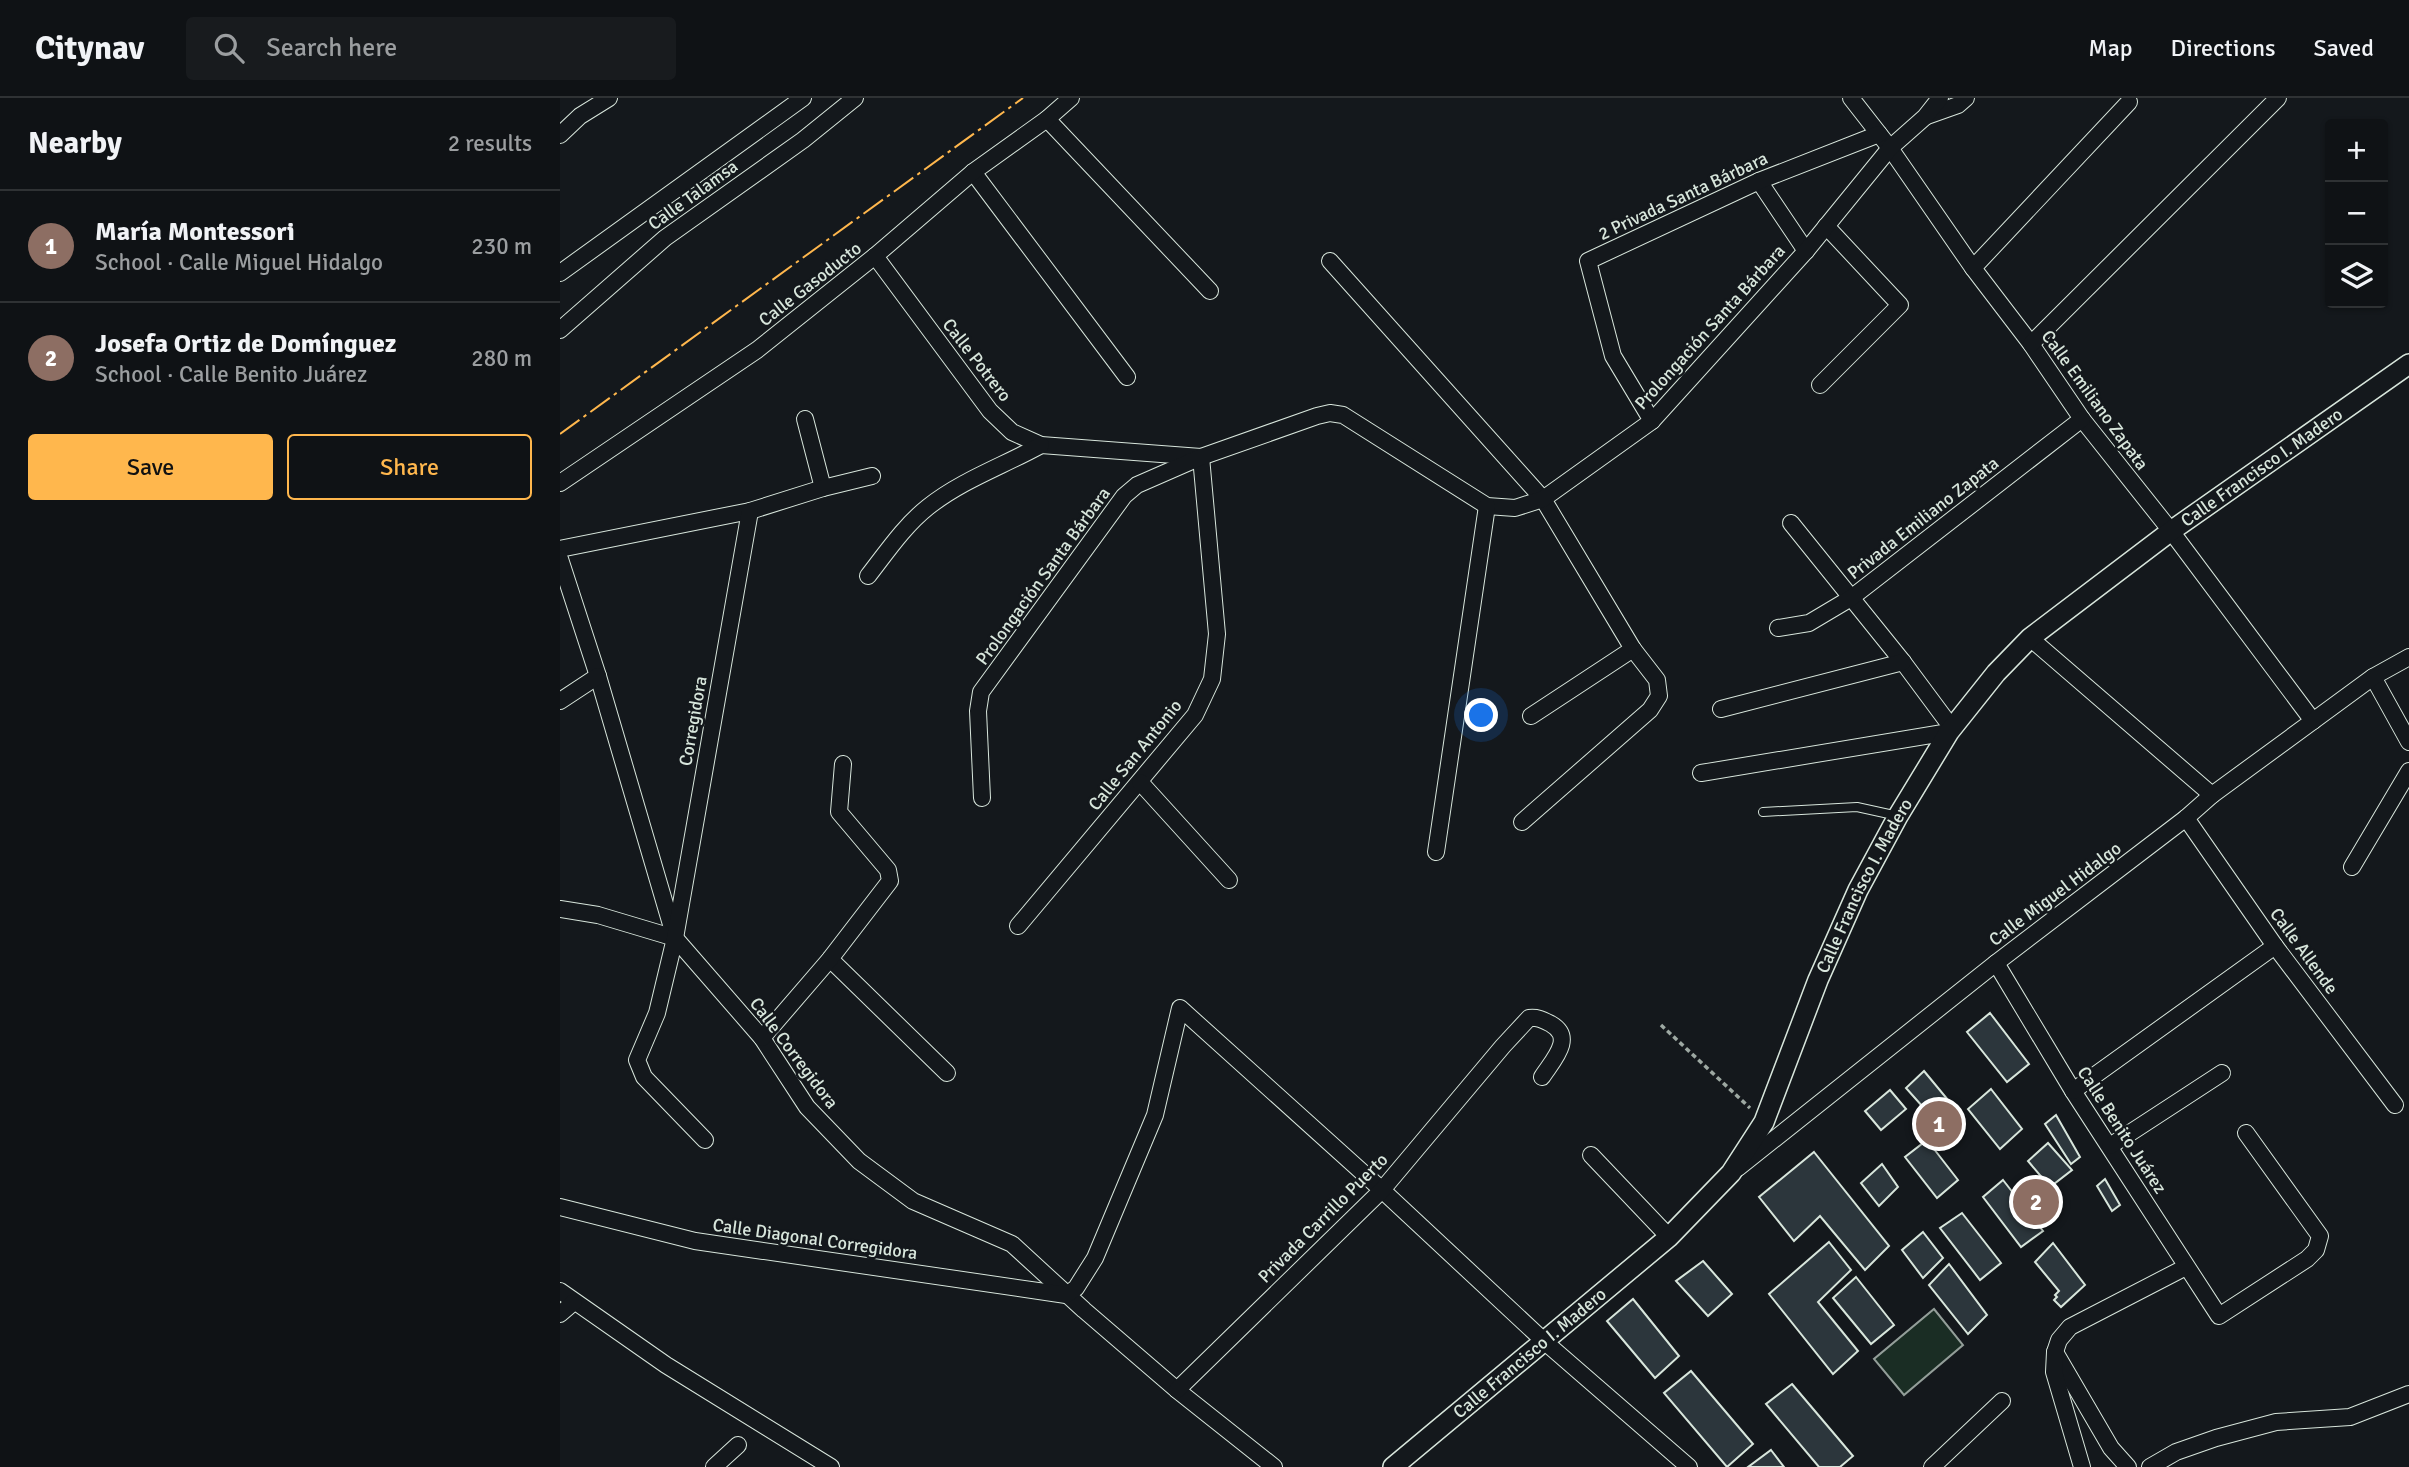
<!DOCTYPE html>
<html lang="en">
<head>
<meta charset="utf-8">
<style>
	:root { --surface:#0f1215; --page:#181b1e; --text:#f1f3f6; --muted:#9b9ea0; --line:#2f3234; --accent:#ffb74d }
	body { margin:0; font-family:Signika,sans-serif; background:var(--page); color:var(--text) }
	.controls { position:absolute; right:21px; top:21px; display:grid; overflow:hidden; border-radius:7px; box-shadow:0 2px 5px #0004 }
	.controls button { width:63px; height:63px; display:grid; place-items:center; padding:0; border:0; border-bottom:2px solid var(--line); background:var(--surface); color:var(--text); font:35px sans-serif }
	.you { position:absolute; left:922px; top:618px; width:24px; height:24px; margin:-18px; border:5px solid #fff; border-radius:50%; background:#1a73e8; box-shadow:0 0 0 10px #1a73e833 }
	.badge { display:grid; place-items:center; width:46px; height:46px; border-radius:50%; background:var(--accent); color:#fff; font-size:23px; font-weight:700 }
	.pin { position:absolute; translate:-50% -50%; border:4px solid #fff; box-shadow:0 2px 7px #0006 }
	.list { margin:0; padding:0; list-style:none }
	h2 { display:flex; justify-content:space-between; align-items:center; height:91px; margin:0; padding:0 28px; font-size:30px }
	h2 small { font-size:23px; font-weight:400; color:var(--muted) }
	.list li { display:grid; grid-template-columns:46px 1fr auto; gap:21px; align-items:center; box-sizing:border-box; height:112px; padding:0 28px; border-top:2px solid var(--line) }
	.list b { display:block; font-size:26px; white-space:nowrap }
	.list p { margin:0; font-size:23px; white-space:nowrap; color:var(--muted) }
	.list em { font-size:23px; font-style:normal; color:var(--muted) }
	.actions { display:flex; gap:14px; padding:21px 28px }
	.actions a { flex:1; padding:16px 0; border:2px solid var(--accent); border-radius:7px; text-align:center; font-size:24px; color:var(--accent) }
	.actions .main { background:var(--accent); color:#111 }
	.icon { flex:none; width:38px; height:38px; fill:none; stroke:currentColor; stroke-width:2; stroke-linecap:round; stroke-linejoin:round }
	.map { position:relative; flex:none; width:1849px; height:1369px; overflow:hidden }
	header { display:flex; align-items:center; gap:42px; box-sizing:border-box; height:98px; padding:0 35px; background:var(--surface); border-bottom:2px solid var(--line) }
	header strong { font-size:33px }
	nav { display:flex; gap:38px; margin-inline-start:auto; font-size:24px }
	.search { width:490px; height:63px; background:var(--page); display:flex; align-items:center; gap:18px; box-sizing:border-box; padding:0 24px; border-radius:7px; color:var(--muted); font-size:26px }
	main { display:flex }
	aside { flex:1; background:var(--surface) }
	.map>svg:first-child { display:block }
</style>
</head>
<body>
<header>
<strong>Citynav</strong>
<div class="search"><svg class="icon" aria-label="search" viewBox="0 0 24 24"><circle cx="10" cy="10" r="6"/><path d="M15 15l6 6"/></svg>Search here</div>
<nav><a>Map</a><a>Directions</a><a>Saved</a></nav>
</header>
<main>
<aside>
<h2>Nearby<small>2 results</small></h2>
<ul class="list">
<li><span class="badge" style="background:#8d6e63">1</span><div><b>María Montessori</b><p>School · Calle Miguel Hidalgo</p></div><em>230 m</em></li>
<li><span class="badge" style="background:#8d6e63">2</span><div><b>Josefa Ortiz de Domínguez</b><p>School · Calle Benito Juárez</p></div><em>280 m</em></li>
</ul>
<div class="actions"><a class="main">Save</a><a>Share</a></div>
</aside>
<div class="map">
<svg width="1849" height="1369" viewBox="0 0 1849 1369">
	<rect width="100%" height="100%" fill="#14181c"/>
	<path fill="#1a2d24" stroke="#939e99" stroke-width="2" d="M1374,1211L1403,1247L1344,1297L1314,1261Z"/>
	<g fill="#2c363c" stroke="#d8e6dc" stroke-width="2">
		<path d="M1430,915L1469,966L1447,984L1407,934Z"/>
		<path d="M1364,973L1388,1002L1371,1018L1346,990Z"/>
		<path d="M1431,991L1462,1031L1440,1051L1408,1011Z"/>
		<path d="M1330,992L1346,1011L1321,1032L1305,1013Z"/>
		<path d="M1496,1017L1520,1059L1511,1066L1485,1026Z"/>
		<path d="M1367,1042L1398,1082L1377,1100L1345,1059Z"/>
		<path d="M1488,1045L1512,1072L1490,1089L1468,1063Z"/>
		<path d="M1254,1054L1329,1148L1305,1172L1260,1118L1234,1143L1199,1099Z"/>
		<path d="M1322,1066L1338,1089L1319,1108L1301,1085Z"/>
		<path d="M1545,1081L1560,1107L1552,1113L1537,1088Z"/>
		<path d="M1443,1082L1483,1133L1461,1149L1423,1099Z"/>
		<path d="M1402,1115L1441,1165L1420,1182L1380,1130Z"/>
		<path d="M1363,1134L1383,1160L1363,1180L1342,1152Z"/>
		<path d="M1269,1144L1291,1172L1258,1204L1298,1253L1273,1276L1209,1196Z"/>
		<path d="M1493,1145L1525,1187L1501,1209L1494,1202L1497,1199L1495,1197L1499,1193L1475,1164Z"/>
		<path d="M1143,1163L1172,1196L1148,1218L1116,1183Z"/>
		<path d="M1389,1166L1427,1217L1408,1236L1369,1187Z"/>
		<path d="M1296,1179L1334,1227L1311,1246L1273,1200Z"/>
		<path d="M1073,1201L1119,1258L1095,1280L1047,1223Z"/>
		<path d="M1131,1273L1193,1346L1167,1369L1104,1295Z"/>
		<path d="M1232,1286L1293,1358L1280,1369H1259L1206,1306Z"/>
		<path d="M1211,1352L1224,1369H1188Z"/>
	</g>
	<g fill="none" stroke-linecap="round" stroke-linejoin="round">
		<defs>
			<path id="service" d="M1203,714L1297,709L1338,718"/>
			<g id="minor">
				<path d="M1291,0L1330,50L1413,170L1471,246L1522,321L1611,433L1753,623"/>
				<path d="M1367,18L1398,7L1406,0"/>
				<path d="M487,21L650,193"/>
				<path d="M0,37L20,18L49,0"/>
				<path d="M413,74L567,279"/>
				<path d="M1199,83L1246,153"/>
				<path d="M315,158L430,313L452,334L481,347L641,359L657,536L652,581L635,617L458,828"/>
				<path d="M770,163L983,401L1073,551L1097,582L1099,598L1090,612L962,724"/>
				<path d="M1413,170L1569,4"/>
				<path d="M0,175L243,0"/>
				<path d="M0,232L105,140L243,42L295,0"/>
				<path d="M1471,246L1718,0"/>
				<path d="M1260,287L1340,207L1266,128"/>
				<path d="M245,321L263,390"/>
				<path d="M1092,323L1053,258L1028,163L1199,83L1319,36"/>
				<path d="M0,385L197,252L315,158L413,74L487,21L511,0"/>
				<path d="M1231,425L1343,564L1392,630"/>
				<path d="M0,451L190,413L263,390L312,378"/>
				<path d="M0,461L38,578L115,840L202,940L247,1009L299,1063L353,1103L452,1146L524,1212L617,1292L714,1369"/>
				<path d="M308,478C326,455 344,428 368,409C402,382 443,368 481,347"/>
				<path d="M1218,530L1249,525L1291,500L1522,321"/>
				<path d="M1470,540L1652,697"/>
				<path d="M1813,579L1849,644"/>
				<path d="M0,603L38,578"/>
				<path d="M1161,611L1343,564"/>
				<path d="M971,618L1073,551"/>
				<path d="M1141,675L1389,634"/>
				<path d="M580,684L669,782"/>
				<path d="M422,700L418,613L421,594L564,398L577,387L641,359L757,318L770,315L783,317L927,408L955,410L983,401L1092,323L1246,153L1330,50L1365,19L1380,0"/>
				<path d="M1626,720L1715,848L1835,1007"/>
				<path d="M876,754L927,408"/>
				<path d="M1792,769L1849,673"/>
				<path d="M0,811L38,817L115,840"/>
				<path d="M270,861L387,975"/>
				<path d="M1436,865L1513,993L1659,1218L1747,1161L1756,1152L1760,1138L1686,1035"/>
				<path d="M202,940L270,861L330,783L328,772L279,714L283,666"/>
				<path d="M1513,993L1715,848"/>
				<path d="M145,1042L84,979L77,962L97,915L115,840L190,413"/>
				<path d="M1550,1048L1662,975"/>
				<path d="M1031,1057L1109,1139"/>
				<path d="M1178,1070L1436,865L1626,720L1652,697L1753,623L1813,579L1849,559"/>
				<path d="M0,1109L135,1143L506,1197L516,1190L535,1160L595,1017L620,910L822,1092L985,1244L1129,1369"/>
				<path d="M0,1193L106,1267L271,1369"/>
				<path d="M0,1216L14,1204"/>
				<path d="M1495,1254L1551,1350L1568,1369"/>
				<path d="M617,1292L822,1092L943,948L969,920C978,919 983,922 991,926C1015,940 993,962 982,979"/>
				<path d="M154,1369L178,1347"/>
				<path d="M1372,1369L1442,1303"/>
				<path d="M1522,1369L1494,1274L1495,1254L1499,1242L1510,1229L1626,1169"/>
				<path d="M1590,1369L1616,1354L1656,1340L1716,1324L1790,1319L1849,1296"/>
			</g>
			<g id="tertiary">
				<path id="s1" d="M833,1369L1109,1139L1171,1075L1204,1024L1258,882L1298,792L1338,718L1389,634L1436,575L1470,540L1611,433L1849,266"/>
			</g>
		</defs>
		<use href="#service" stroke="#d8e6dc" stroke-width="10"/>
		<use href="#minor" stroke="#d8e6dc" stroke-width="18"/>
		<use href="#tertiary" stroke="#d8e6dc" stroke-width="22"/>
		<path stroke="#9da8a2" stroke-width="3.5" stroke-dasharray="5 3.5" stroke-linecap="butt" d="M1101,927L1190,1010"/>
		<use href="#service" stroke="#14181c" stroke-width="8"/>
		<use href="#minor" stroke="#14181c" stroke-width="16"/>
		<use href="#tertiary" stroke="#14181c" stroke-width="19"/>
		<path stroke="#ffb74d" stroke-width="2" stroke-dasharray="24 5 3.5 5" stroke-linecap="butt" d="M0,336L463,0"/>
	</g>
	<g text-anchor="middle" stroke-width="5" stroke-linejoin="round" paint-order="stroke">
		<g font-size="18" fill="#d8e6dc" stroke="#14181c">
			<text transform="translate(133 97) rotate(-36)" y="6">Calle Talamsa</text>
			<text transform="translate(1123 98) rotate(-25)" y="6">2 Privada Santa Bárbara</text>
			<text transform="translate(250 186) rotate(-38)" y="6">Calle Gasoducto</text>
			<text transform="translate(1150 229) rotate(-48)" y="6">Prolongación Santa Bárbara</text>
			<text transform="translate(417 262) rotate(52)" y="6">Calle Potrero</text>
			<text transform="translate(1535 302) rotate(54)" y="6">Calle Emiliano Zapata</text>
			<text dy="6" stroke="none"><textPath href="#s1" startOffset="1354">Calle Francisco I. Madero</textPath></text>
			<text transform="translate(1363 420) rotate(-38)" y="6">Privada Emiliano Zapata</text>
			<text transform="translate(483 478) rotate(-54)" y="6">Prolongación Santa Bárbara</text>
			<text transform="translate(133 623) rotate(-80)" y="6">Corregidora</text>
			<text transform="translate(575 657) rotate(-51)" y="6">Calle San Antonio</text>
			<text dy="6" stroke="none"><textPath href="#s1" startOffset="766">Calle Francisco I. Madero</textPath></text>
			<text transform="translate(1495 796) rotate(-37)" y="6">Calle Miguel Hidalgo</text>
			<text transform="translate(1744 853) rotate(54)" y="6">Calle Allende</text>
			<text transform="translate(234 955) rotate(53)" y="6">Calle Corregidora</text>
			<text transform="translate(1562 1032) rotate(57)" y="6">Calle Benito Juárez</text>
			<text transform="translate(763 1120) rotate(-45)" y="6">Privada Carrillo Puerto</text>
			<text transform="translate(255 1141) rotate(8)" y="6">Calle Diagonal Corregidora</text>
			<text dy="6" stroke="none"><textPath href="#s1" startOffset="178">Calle Francisco I. Madero</textPath></text>
		</g>
	</g>
</svg>
<div class="controls">
<button>+</button>
<button>−</button>
<button><svg class="icon" aria-label="layers" viewBox="0 0 24 24"><path d="M12 4l9 5-9 5-9-5zM3 14l9 5 9-5"/></svg></button>
</div>
<div class="you"></div>
<div class="pin badge" style="left:1379px;top:1026px;background:#8d6e63">1</div>
<div class="pin badge" style="left:1476px;top:1104px;background:#8d6e63">2</div>
</div>
</main>
</body>
</html>
